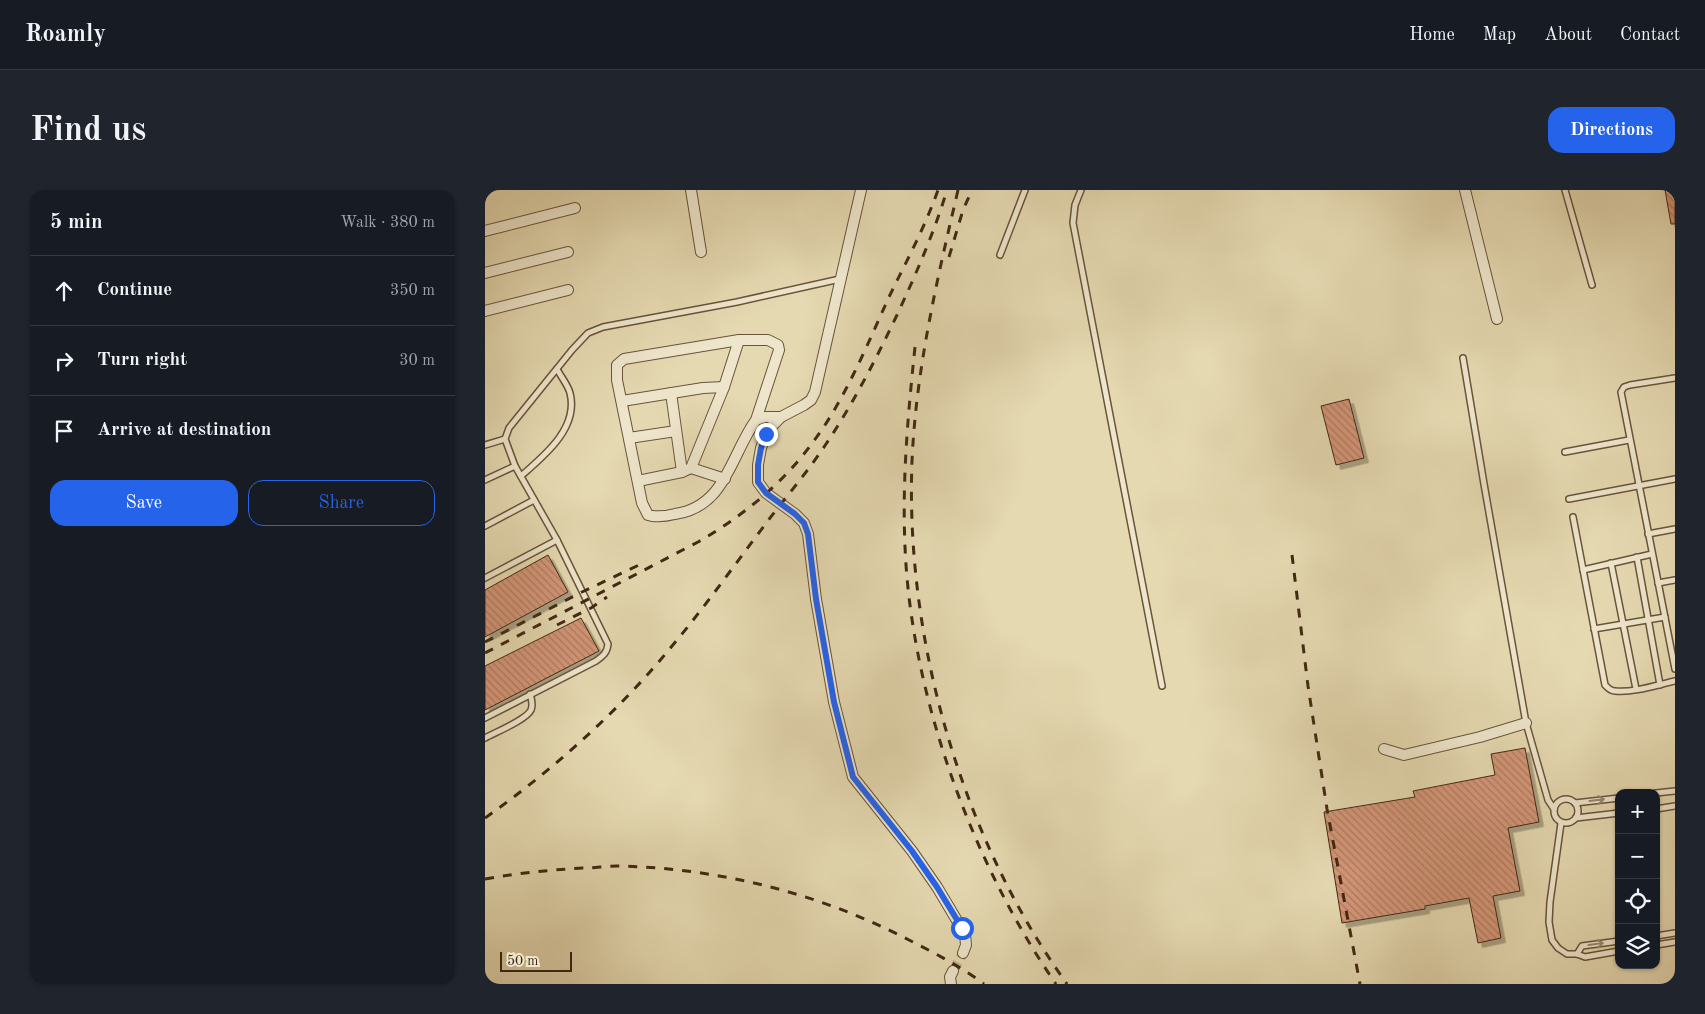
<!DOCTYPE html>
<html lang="en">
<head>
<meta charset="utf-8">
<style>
	:root { --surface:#171b24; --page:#20242c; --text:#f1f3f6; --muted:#9ea1a6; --line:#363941; --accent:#2563eb }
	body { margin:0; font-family:"Old Standard TT",serif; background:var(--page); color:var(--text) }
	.controls { position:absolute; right:15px; bottom:15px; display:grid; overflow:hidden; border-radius:10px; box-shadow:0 1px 4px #0004 }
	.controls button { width:45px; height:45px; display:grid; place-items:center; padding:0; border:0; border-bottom:1px solid var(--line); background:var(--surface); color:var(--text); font:25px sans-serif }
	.scale { position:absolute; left:15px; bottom:12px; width:72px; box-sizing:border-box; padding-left:5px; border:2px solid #412813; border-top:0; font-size:14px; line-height:18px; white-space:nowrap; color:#412813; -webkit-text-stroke:4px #eee6cc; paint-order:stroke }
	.stop { position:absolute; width:15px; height:15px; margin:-11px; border:4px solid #2563eb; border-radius:50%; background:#fff }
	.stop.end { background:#2563eb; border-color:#fff; box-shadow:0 1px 5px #0008 }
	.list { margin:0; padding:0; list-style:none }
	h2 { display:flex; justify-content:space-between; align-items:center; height:65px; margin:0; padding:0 20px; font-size:21px }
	h2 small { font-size:16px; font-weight:400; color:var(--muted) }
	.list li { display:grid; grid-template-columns:32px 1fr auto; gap:15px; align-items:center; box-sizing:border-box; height:70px; padding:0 20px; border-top:1px solid var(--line) }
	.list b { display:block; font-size:19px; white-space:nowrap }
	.list em { font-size:16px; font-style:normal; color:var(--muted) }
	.actions { display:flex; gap:10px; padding:15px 20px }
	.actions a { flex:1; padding:11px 0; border:1px solid var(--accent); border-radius:15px; text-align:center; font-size:18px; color:var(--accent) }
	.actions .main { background:var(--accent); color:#fff }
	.icon { flex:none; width:28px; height:28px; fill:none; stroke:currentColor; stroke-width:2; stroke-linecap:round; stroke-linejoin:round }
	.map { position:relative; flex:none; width:1190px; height:794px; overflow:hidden; border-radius:15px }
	header { display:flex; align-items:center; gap:30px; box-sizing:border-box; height:70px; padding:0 25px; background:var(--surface); border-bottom:1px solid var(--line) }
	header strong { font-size:24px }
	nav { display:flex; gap:28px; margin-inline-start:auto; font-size:18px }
	.intro { display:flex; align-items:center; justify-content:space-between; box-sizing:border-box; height:120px; padding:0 30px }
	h1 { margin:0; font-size:35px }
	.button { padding:12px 22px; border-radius:15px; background:var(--accent); color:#fff; font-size:18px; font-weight:700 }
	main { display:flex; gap:30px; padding:0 30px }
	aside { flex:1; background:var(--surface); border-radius:15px; box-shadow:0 1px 4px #0004 }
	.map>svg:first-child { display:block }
</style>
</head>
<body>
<header>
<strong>Roamly</strong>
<nav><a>Home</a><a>Map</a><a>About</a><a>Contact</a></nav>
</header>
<div class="intro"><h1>Find us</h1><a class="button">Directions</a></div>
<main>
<aside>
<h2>5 min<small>Walk · 380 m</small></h2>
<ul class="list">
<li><svg class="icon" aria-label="ahead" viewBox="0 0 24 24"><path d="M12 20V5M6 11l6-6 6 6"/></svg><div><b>Continue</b></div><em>350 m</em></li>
<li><svg class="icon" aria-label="right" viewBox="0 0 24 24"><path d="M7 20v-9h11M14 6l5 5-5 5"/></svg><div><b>Turn right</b></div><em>30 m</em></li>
<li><svg class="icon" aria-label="arrive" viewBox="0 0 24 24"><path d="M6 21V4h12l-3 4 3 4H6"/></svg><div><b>Arrive at destination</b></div></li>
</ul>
<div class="actions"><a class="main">Save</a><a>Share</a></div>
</aside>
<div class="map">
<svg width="1190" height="794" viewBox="0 0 1190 794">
	<defs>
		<pattern id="building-back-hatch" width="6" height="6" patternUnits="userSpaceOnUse" patternTransform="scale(1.25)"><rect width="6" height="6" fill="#d49678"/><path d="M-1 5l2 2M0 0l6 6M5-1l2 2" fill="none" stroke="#ae7a61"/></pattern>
		<filter id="shadow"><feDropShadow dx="4.5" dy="4.5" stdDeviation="0" flood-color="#0004"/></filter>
	</defs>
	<rect width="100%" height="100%" fill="#e5d9b1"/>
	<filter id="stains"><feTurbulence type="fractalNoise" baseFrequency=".004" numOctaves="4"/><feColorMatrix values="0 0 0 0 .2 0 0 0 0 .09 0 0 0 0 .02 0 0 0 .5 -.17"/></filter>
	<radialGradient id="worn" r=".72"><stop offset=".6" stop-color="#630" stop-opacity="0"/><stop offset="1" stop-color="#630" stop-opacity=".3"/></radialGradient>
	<g fill="url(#building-back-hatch)" stroke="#412813" filter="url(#shadow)">
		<path d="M1180,0H1190V34H1186Z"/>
		<path d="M864,209L879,268L851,275L836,216Z"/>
		<path d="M63,365L83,402L0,447V400Z"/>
		<path d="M96,428L114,461L0,520V476Z"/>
		<path d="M1040,558L1054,632L1023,638L1035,701L1008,706L1016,748L993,753L984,708L940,716V719L857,733L839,622L930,607L928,601L1010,585L1006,564Z"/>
	</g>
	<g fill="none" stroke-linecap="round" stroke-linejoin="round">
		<path stroke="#c4b691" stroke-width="10" stroke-dasharray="10 5" stroke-linecap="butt" d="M468,781L478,763"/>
		<defs>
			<g id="service">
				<path d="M596,0L590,15L588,33L677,496"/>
				<path d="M1080,0L1107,95"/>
				<path d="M515,65L540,0"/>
				<path d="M978,168L999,294L1041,533L1063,610L1069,619"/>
				<path d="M1190,188L1145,195L1139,197L1136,202L1190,479"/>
				<path d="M0,255L20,249"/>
				<path d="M1080,262L1144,250"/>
				<path d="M36,286C59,266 94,238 85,203C83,195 76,187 72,179"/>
				<path d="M0,290L30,276"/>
				<path d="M1084,309L1190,289"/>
				<path d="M1088,327L1120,495C1123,498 1125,501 1130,501C1148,503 1172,495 1190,491"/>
				<path d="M0,336L49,310"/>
				<path d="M1163,344L1190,339"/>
				<path d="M1152,367L1175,495"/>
				<path d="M1126,373L1151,499"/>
				<path d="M1098,380L1167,364"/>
				<path d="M0,388L72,350"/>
				<path d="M1173,393L1190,390"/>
				<path d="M1109,439L1180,427"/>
				<path d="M0,528L111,471C118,466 122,463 123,454L72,350L30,276L20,249L24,238L87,160L103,143L118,137L252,112L355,89"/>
				<path d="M0,548C11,542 41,530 46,520C48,515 47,510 45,504"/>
				<path d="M1171,603L1190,601"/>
				<circle cx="1081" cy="621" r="12"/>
				<path d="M1090,613L1134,608"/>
				<path d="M1171,619L1190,616"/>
				<path d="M1091,628L1134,623"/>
				<path d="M1076,633L1065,712L1064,732L1067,750L1073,758L1082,764H1092L1100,767L1134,761"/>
				<path d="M1171,746L1190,743"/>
				<path d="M1171,755L1190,752"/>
				<path d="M1092,764L1097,756L1134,751"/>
			</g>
			<g id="minor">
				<path d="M206,0L216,62"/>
				<path d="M376,0L330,202L326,210L319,215L296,227L286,237L281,244L276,258L273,275V292L281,303L310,324L319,333L323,344L331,409L349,512L368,587L427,661L452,697L480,744L481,755L478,763"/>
				<path d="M980,0L1012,129"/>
				<path d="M0,41L90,18"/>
				<path d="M0,83L83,62"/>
				<path d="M0,121L83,100"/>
				<path d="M186,203L197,282"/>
				<path d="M137,211L218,198L239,197"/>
				<path d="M271,230L294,160L293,155L283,150H254L139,169L132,175V190L157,313L163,325L167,326C175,327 182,326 190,324C241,317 246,264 271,230L280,227H296"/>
				<path d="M144,248L191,241"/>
				<path d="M206,278L240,289"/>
				<path d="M153,291L197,282L206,278L239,197L254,150"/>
				<path d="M899,559L919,565L995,547L1041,533"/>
				<path d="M466,794L465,787L468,781"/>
			</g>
		</defs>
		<use href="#service" stroke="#6a543a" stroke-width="8"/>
		<use href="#minor" stroke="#6a543a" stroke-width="12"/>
		<use href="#service" stroke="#eee6cc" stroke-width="5"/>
		<use href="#minor" stroke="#eee6cc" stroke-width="10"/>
		<g stroke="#412813" stroke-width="3" stroke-dasharray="9 9" stroke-linecap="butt">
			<path d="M473,0C452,90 431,179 427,271C420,451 477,648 582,794"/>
			<path d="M464,67L478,20L487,0"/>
			<path d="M430,157C423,224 417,290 420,357C426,505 487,673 571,794"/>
			<path d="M807,365L823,496L842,619L875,794"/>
			<path d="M72,435L106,418L122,407"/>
			<path d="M0,452L97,402L154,375"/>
			<path d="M0,463L213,352C258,326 300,292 331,248C361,207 383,153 404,107C421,72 440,37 453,0"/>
			<path d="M0,628C69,579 133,522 187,456C219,418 248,377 279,336C299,309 322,283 341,254C368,214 391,169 412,125C431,84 449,43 462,0"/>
			<path d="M0,689C34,683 64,680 98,678C109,678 121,676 132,676C233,678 334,703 424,750C450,763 476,777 499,794"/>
		</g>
	</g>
	<defs><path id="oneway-shaft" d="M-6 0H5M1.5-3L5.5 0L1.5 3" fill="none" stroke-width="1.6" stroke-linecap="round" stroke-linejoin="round" transform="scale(1.25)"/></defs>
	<g stroke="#988770">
		<use href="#oneway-shaft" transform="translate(1112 610) rotate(-7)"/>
		<use href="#oneway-shaft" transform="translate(1111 754) rotate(-8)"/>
	</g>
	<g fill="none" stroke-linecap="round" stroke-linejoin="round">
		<path stroke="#2563eb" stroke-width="6" d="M281,244L276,258L273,275V292L281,303L310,324L319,333L323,344L331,409L349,512L368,587L427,661L452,697L477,738"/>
	</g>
	<rect width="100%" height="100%" filter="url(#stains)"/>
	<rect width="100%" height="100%" fill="url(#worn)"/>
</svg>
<div class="controls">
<button>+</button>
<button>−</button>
<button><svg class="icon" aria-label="locate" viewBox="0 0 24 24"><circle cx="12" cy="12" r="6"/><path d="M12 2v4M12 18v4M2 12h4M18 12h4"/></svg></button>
<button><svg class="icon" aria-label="layers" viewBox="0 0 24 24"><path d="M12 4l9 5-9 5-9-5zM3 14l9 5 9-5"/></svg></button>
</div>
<div class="scale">50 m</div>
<div class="stop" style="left:477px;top:738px"></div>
<div class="stop end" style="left:281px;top:244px"></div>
</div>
</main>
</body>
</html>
